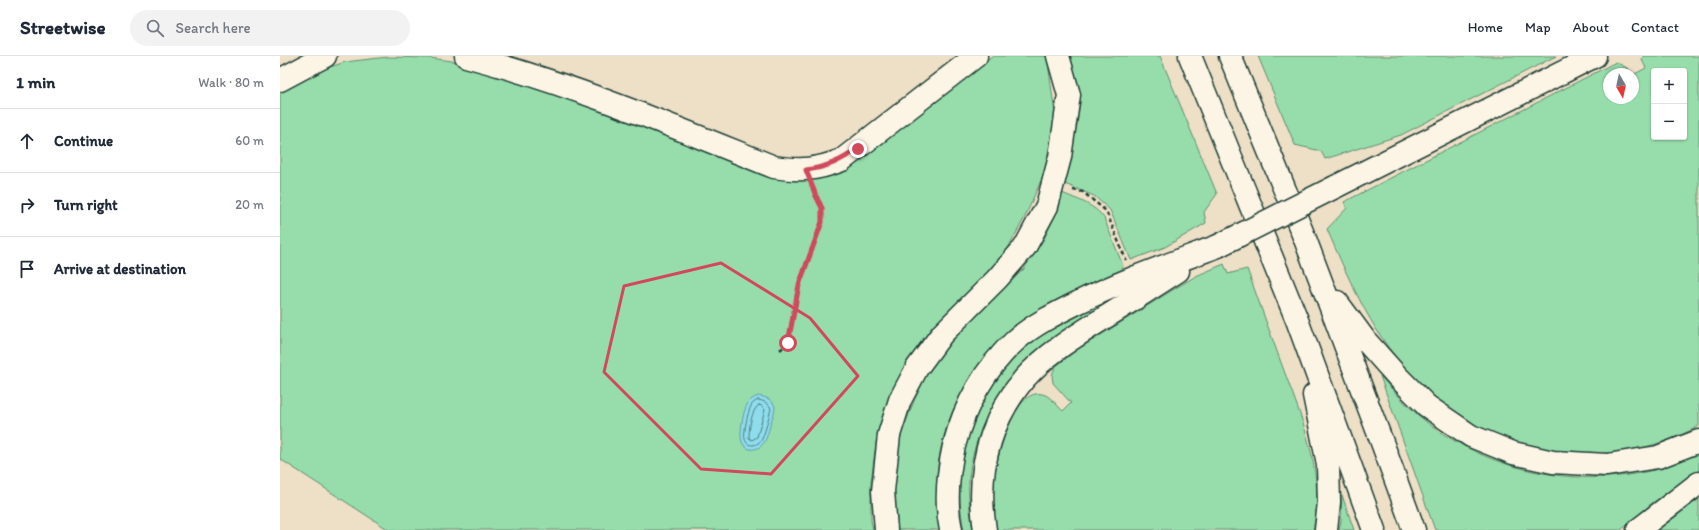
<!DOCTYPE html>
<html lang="en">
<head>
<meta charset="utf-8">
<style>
	:root { --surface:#fff; --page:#f2f2f3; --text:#1f2937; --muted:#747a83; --line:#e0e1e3 }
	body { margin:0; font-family:Itim,sans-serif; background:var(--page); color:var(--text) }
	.controls { position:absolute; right:12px; top:12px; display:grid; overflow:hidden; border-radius:4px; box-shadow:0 1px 3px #0004 }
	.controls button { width:36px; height:36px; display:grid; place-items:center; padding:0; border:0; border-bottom:1px solid var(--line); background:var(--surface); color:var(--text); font:20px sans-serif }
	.compass { position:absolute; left:1323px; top:12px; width:36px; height:36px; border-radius:50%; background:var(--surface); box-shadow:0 1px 3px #0004; rotate:171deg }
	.stop { position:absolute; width:12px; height:12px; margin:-9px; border:3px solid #d1495b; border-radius:50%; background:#fff }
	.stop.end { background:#d1495b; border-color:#fff; box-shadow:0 1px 4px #0008 }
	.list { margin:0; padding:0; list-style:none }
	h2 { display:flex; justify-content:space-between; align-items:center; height:52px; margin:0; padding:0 16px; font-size:17px }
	h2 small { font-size:13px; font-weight:400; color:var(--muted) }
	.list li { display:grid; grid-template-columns:26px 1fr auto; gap:12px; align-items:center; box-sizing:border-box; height:64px; padding:0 16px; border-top:1px solid var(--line) }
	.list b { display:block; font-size:15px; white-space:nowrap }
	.list em { font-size:13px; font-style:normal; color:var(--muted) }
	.icon { flex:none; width:22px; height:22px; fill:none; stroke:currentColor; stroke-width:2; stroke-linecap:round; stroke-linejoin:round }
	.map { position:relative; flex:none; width:1419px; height:474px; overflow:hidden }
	header { display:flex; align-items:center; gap:24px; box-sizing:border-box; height:56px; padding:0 20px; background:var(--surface); border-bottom:1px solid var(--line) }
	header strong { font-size:19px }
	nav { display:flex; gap:22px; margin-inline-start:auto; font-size:14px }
	.search { width:280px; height:36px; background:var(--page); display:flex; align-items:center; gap:10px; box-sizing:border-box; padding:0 14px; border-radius:22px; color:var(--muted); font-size:15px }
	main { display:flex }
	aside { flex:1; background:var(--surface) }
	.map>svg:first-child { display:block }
</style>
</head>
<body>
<header>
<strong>Streetwise</strong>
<div class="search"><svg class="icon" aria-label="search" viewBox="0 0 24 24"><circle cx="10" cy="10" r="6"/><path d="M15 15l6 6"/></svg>Search here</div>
<nav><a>Home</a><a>Map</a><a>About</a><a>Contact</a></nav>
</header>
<main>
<aside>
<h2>1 min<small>Walk · 80 m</small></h2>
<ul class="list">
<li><svg class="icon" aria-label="ahead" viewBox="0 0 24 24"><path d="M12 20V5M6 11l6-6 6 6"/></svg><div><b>Continue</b></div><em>60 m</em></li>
<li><svg class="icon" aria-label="right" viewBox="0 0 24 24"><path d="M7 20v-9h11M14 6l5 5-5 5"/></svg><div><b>Turn right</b></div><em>20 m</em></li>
<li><svg class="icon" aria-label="arrive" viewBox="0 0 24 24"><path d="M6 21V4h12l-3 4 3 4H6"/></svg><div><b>Arrive at destination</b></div></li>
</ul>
</aside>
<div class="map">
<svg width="1419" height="474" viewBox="0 0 1419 474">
	<rect width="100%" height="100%" fill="#eedfc7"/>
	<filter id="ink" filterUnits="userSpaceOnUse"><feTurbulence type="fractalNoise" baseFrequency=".025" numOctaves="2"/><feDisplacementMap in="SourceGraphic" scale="8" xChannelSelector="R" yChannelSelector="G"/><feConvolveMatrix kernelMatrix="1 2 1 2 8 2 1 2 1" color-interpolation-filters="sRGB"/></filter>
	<g filter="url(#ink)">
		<g fill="#97ddab" stroke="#5b8d70" fill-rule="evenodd">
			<path d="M712,0H767L775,58L765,115L745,161L728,192L696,229L658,268L628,304L609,341L597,379L591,426V464L593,474H109L0,403V34L33,17L65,6L108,1L150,2L179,6L332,53L489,117L558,114L587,99Z"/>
			<path d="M788,0H880L937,138L924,156L926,167L885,191L851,204L830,154L814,140L785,128L798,62L793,22Z"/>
			<path d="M978,0H1276L1121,79L1045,103L1041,95L1015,89Z"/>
			<path d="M1363,0H1419V370C1328,420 1209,400 1137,326C1095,283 1070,227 1047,173L1067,152L1064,146L1336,6L1347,12L1350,18H1329V42H1353V19L1366,12L1362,4ZM1374,15H1404V81H1374Z"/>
			<path d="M782,137C798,144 814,148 824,162L843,210L842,213L844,218C811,232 775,244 745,263C729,274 716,288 704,304C664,355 649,409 660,474H615L612,419L620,381L634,345L649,314L668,284L743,214L764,183L777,155Z"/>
			<path d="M944,208L948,218L967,213C979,246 991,279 1003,312C1022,363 1046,419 1033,474H717C714,463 713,452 712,441C712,418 731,331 762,338C770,339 777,350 783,355L791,347L773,327L772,319L775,311L797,294L891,235L916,220Z"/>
			<path d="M823,245L830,246C823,255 811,257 801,263C789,270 777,278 766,287C726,316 693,373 689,423C688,440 690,457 693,474H684C668,398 700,324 761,278C779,265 802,255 823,245Z"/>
			<path d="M1100,320C1112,333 1124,347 1138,359C1201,413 1293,434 1374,414C1389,410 1404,403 1419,397V414L1371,448L1341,474H1155Z"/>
			<path d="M1062,439L1074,474H1059L1061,465Z"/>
			<path d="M1419,443V474H1378Z"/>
		</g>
		<path fill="#8fdced" stroke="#629ca3" d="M478,340C485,341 493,343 495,351C495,356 492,362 491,366C488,376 486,392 474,393C470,394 466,392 463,388C458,382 463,354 468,347C471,343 474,342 478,340Z"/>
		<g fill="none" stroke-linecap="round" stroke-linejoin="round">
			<g stroke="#4c7d7e" stroke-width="1">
				<path d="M478,344C484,345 489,347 491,353C488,363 486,374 482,383C478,390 467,392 465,383C463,378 468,355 471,350C472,347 475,346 478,344Z"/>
				<path d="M479,349L482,350L485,354L477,381L472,384L469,382C469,373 471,354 479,349Z"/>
			</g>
			<defs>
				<g id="minor">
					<path d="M186,0C292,28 392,70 494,111C521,115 536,114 562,104L696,0"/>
					<path d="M0,24L45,0"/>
					<path d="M606,474L603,435L609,379L620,344L637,312L662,278L717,223L745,191L767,150L780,101L789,39L778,0"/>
				</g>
				<g id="highway">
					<path d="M910,0L1017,264L1094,474"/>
					<path d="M950,0L1025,183L1103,389L1134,474"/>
					<path d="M1055,131L1315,0"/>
					<path d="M1057,246L1085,284L1117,320L1147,350L1191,380L1233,397L1273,406L1327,409L1378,401L1419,385"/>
					<path d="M1034,339L1048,408L1049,446L1046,474"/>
					<path d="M671,474C665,447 668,417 674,390C684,350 705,312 736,284C753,269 775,258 795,248C841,225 890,208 938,190"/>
					<path d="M705,474C696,418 707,368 744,323C765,299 794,281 821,264C847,248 873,231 898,215"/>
					<path d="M1358,474L1419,427"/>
				</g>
			</defs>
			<use href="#minor" stroke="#1f3d34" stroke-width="25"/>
			<use href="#highway" stroke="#1f3d34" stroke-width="25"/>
			<g stroke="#1f3d34" stroke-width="2.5" stroke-dasharray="4 3" stroke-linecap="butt">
				<path d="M793,134L803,136L826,155L846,204"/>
				<path d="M500,294L508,287L519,229L542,165V152L533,133"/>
			</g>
			<use href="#minor" stroke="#fcf5e5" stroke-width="22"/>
			<use href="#highway" stroke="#fcf5e5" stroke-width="22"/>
			<defs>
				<path id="highway-bridge" d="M938,190L1055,131"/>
			</defs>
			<use href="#highway-bridge" stroke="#1f3d34" stroke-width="25" stroke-linecap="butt"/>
			<use href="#highway-bridge" stroke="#fcf5e5" stroke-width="22"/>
		</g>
	</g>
	<g fill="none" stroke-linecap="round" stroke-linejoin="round" filter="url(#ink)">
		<path stroke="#d1495b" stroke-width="5" d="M508,287L519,229L542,166V152L536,140L526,114C548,111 560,105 578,93"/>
	</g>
	<path fill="none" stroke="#d1495b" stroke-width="3" stroke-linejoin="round" d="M441,207L530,262L578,320L491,418L421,413L324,316L344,230Z"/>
</svg>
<div class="controls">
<button>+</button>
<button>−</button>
</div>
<svg class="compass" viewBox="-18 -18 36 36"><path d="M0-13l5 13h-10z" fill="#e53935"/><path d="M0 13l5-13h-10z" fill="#747a83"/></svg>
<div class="stop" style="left:508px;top:287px"></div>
<div class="stop end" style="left:578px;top:93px"></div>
</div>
</main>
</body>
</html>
